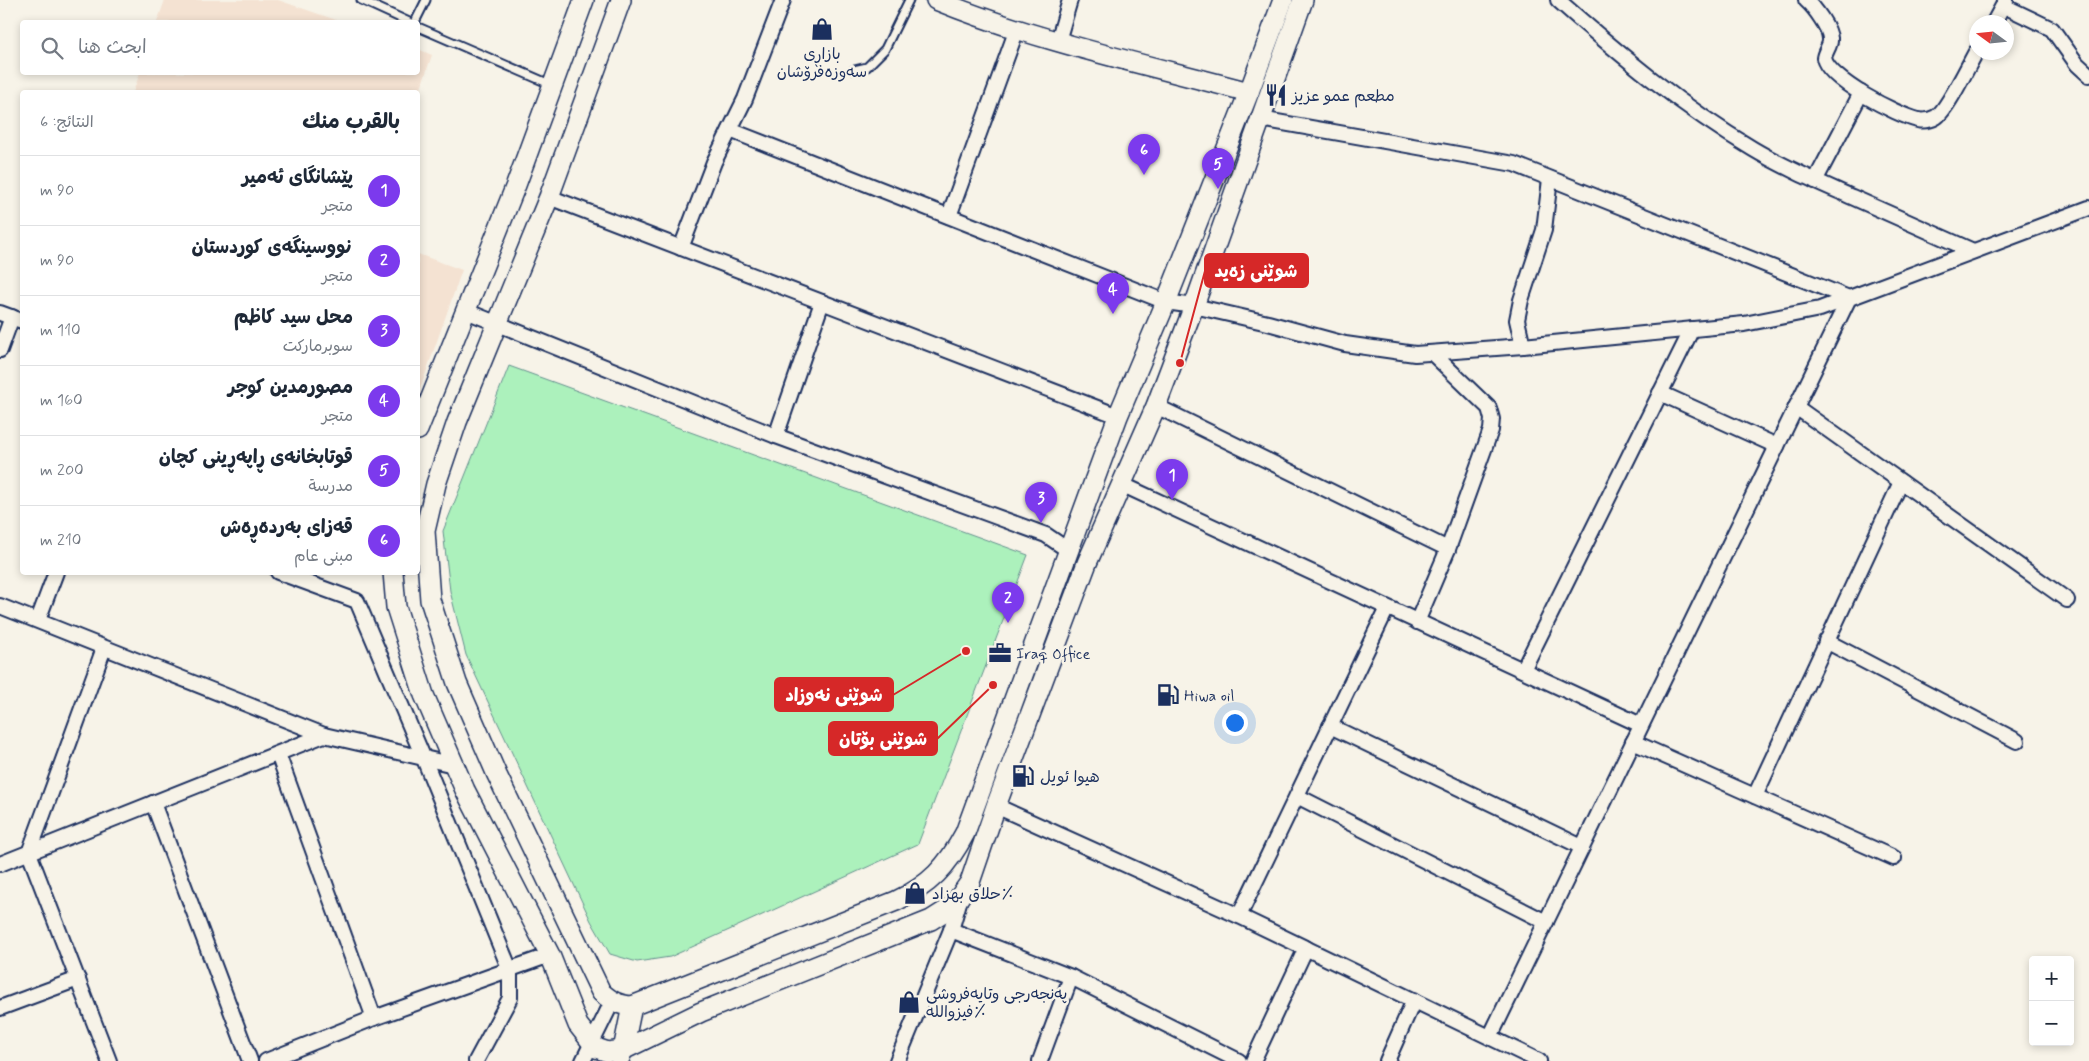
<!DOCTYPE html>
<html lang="ar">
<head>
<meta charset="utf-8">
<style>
	:root { --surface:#fff; --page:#f6f6f7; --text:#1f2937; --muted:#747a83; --line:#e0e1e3; --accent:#7c3aed }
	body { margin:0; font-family:Mynerve,"Playpen Sans Arabic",sans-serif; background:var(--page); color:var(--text); direction:rtl }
	.controls { position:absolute; right:15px; bottom:15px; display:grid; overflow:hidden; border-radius:5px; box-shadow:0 2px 8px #0003 }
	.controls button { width:45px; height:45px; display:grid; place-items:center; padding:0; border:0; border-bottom:1px solid var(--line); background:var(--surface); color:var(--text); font:25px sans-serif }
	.compass { position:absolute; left:1969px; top:15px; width:45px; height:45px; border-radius:50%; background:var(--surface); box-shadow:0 2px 8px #0003; rotate:285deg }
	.you { position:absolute; left:1234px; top:722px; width:18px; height:18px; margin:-12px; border:4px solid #fff; border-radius:50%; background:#1a73e8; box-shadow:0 0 0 8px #1a73e833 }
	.badge { display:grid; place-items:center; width:32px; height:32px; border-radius:50%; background:var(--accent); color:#fff; font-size:16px; font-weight:700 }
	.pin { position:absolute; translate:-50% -41px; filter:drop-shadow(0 1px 2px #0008) }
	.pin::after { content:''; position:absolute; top:26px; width:18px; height:15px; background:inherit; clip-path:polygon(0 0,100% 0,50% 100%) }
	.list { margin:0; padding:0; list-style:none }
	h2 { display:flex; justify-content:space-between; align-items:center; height:65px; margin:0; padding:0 20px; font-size:21px }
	h2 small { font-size:16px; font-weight:400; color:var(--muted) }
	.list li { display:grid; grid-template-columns:32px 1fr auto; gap:15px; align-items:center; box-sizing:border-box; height:70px; padding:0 20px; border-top:1px solid var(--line) }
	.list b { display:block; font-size:19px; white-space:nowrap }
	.list p { margin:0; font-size:16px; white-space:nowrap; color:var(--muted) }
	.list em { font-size:16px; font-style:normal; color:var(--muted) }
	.icon { flex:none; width:28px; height:28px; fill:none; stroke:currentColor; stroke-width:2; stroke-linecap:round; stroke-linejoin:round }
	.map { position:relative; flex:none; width:2089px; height:1061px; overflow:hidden; direction:ltr }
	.search { position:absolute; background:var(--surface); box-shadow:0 2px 8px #0003; left:20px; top:20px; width:400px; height:55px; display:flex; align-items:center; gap:12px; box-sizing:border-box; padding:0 18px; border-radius:5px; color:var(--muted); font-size:19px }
	.panel { position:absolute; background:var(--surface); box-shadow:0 2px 8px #0003; left:20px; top:90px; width:400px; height:485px; border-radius:5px; direction:rtl }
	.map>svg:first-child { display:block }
</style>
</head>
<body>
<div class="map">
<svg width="2089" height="1061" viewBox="0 0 2089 1061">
	<rect width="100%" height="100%" fill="#f7f3e8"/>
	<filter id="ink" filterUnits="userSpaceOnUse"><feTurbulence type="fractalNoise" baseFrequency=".02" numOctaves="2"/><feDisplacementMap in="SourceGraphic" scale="10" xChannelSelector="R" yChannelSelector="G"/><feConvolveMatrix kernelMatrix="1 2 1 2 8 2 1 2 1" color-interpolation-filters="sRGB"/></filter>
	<g filter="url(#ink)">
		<g fill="#f4e2d2">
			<path d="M165,0H278L342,22H157Z"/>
			<path d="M418,49L432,55L418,96V92H133L140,73L418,72Z"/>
			<path d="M418,254L462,270L418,395Z"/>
		</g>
		<path fill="#acf1bc" stroke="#64908d" d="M509,366L1028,555L918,844L670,957L637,962L610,954L591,921L466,655L450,591L443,531Z"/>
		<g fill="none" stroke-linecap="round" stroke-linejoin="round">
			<defs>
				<g id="service">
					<path d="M361,0L409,22"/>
					<path d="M415,22L426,0"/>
					<path d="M418,27L552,85"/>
					<path d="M854,70L867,67L885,49L909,0"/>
				</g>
				<g id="minor">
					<path d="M1558,0C1619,54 1682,107 1753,149C1785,168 1818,182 1852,197C1892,215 1933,233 1973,251"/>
					<path d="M1806,0C1814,7 1830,28 1830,39C1831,45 1825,51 1824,58C1828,80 1897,115 1918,120C1924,121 1931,120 1936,117C1947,110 1968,66 1976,52"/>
					<path d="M2004,6L2052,29L2077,64L2089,75"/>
					<path d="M1994,22L2006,0"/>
					<path d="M1058,41L1070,0"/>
					<path d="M1260,119L1514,164L1849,298L1490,1037"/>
					<path d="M730,130L1166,302L1194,306L1268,323L1345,344L1415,354L1523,346L1744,324L1820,309L2089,208"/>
					<path d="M1815,181L1861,93"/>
					<path d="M549,197L1118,416"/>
					<path d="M949,216L1017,29"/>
					<path d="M681,248L714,162L745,99L783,0"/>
					<path d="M466,311L776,436L1046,535L1068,550"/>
					<path d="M0,313L22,321"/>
					<path d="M1523,346L1517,320L1521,300L1544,230L1550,179"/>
					<path d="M0,350L12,317"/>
					<path d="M1660,393L1777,446"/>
					<path d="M1156,406L1448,549"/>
					<path d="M1796,407L2067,600"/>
					<path d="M776,436L822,302"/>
					<path d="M1121,484L1641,725"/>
					<path d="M278,572L357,601L424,759L510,970V998L476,1061"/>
					<path d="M0,606L324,735"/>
					<path d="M38,620L56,572"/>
					<path d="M1417,622L1448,549L1491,430L1492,419L1489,408L1432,353"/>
					<path d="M1826,641L2017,741"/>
					<path d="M104,648L29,853L109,1061"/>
					<path d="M1523,670L1692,329"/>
					<path d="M1330,726L1582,847"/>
					<path d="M1633,742L1894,858"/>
					<path d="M278,754L374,1018"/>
					<path d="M1297,796L1546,922"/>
					<path d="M1755,796L1901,482"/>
					<path d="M153,803L250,1061"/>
					<path d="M996,806L1239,916L1539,1061"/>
					<path d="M0,864L324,735L454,765"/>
					<path d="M1239,916L1387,608"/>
					<path d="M951,930L1071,977L1239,1061"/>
					<path d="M0,1008L78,979"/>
					<path d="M266,1061L374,1018L550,955"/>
					<path d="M583,1061L612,1002"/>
					<path d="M897,1061L951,930L960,899"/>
					<path d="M1040,1061L1071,977"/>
					<path d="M1253,1061L1306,948"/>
					<path d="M1387,1061L1414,1000"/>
				</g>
				<g id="secondary">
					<path d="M621,0L549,197L457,422L436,484L425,531L430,600L457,683L497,775L601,992C611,1001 618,1005 632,1006L896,901C930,885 947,867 965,833L1118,416L1166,302L1249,92L1283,0"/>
					<path d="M936,0C1036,41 1144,64 1249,92"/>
					<path d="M418,430L516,185L584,0"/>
					<path d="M393,572L396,607L424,695L465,790L550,955L578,1025L596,1048L608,1052L623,1050L701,1012L931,920L953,906L970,882L996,806L1087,563L1156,406L1194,306L1303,0"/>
					<path d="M620,1058L623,1050L632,1006"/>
				</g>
			</defs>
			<use href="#service" stroke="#1b2f5e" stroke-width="11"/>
			<use href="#minor" stroke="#1b2f5e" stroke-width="18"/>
			<use href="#secondary" stroke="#1b2f5e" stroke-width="22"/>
			<use href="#service" stroke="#f7f3e8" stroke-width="7"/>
			<use href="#minor" stroke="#f7f3e8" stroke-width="14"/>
			<use href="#secondary" stroke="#f7f3e8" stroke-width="19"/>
		</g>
	</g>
	<defs>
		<symbol id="shop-bare" viewBox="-9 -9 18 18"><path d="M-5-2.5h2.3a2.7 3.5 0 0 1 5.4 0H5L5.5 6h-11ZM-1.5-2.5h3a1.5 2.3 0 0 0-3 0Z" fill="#1b2f5e" stroke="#f7f3e8" stroke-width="2.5" paint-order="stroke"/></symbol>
		<symbol id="restaurant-bare" viewBox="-9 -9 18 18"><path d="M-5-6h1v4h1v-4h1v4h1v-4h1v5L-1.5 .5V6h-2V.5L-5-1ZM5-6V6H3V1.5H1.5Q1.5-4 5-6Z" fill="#1b2f5e" stroke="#f7f3e8" stroke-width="2.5" paint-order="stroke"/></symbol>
		<symbol id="office-bare" viewBox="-9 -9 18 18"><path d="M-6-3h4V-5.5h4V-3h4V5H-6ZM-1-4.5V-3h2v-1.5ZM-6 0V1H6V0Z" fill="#1b2f5e" stroke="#f7f3e8" stroke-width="2.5" paint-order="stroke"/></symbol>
		<symbol id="fuel-bare" viewBox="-9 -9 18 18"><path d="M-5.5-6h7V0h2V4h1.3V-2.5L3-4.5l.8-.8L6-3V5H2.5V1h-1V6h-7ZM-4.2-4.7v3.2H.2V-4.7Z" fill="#1b2f5e" stroke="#f7f3e8" stroke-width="2.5" paint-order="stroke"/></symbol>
	</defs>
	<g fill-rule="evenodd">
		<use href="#shop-bare" x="806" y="13" width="32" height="32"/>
		<use href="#restaurant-bare" x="1260" y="79" width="32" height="32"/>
		<use href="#office-bare" x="984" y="637" width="32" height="32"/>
		<use href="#fuel-bare" x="1152" y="679" width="32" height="32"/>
		<use href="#fuel-bare" x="1007" y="760" width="32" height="32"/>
		<use href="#shop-bare" x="899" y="877" width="32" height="32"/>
		<use href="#shop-bare" x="893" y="986" width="32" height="32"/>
	</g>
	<g text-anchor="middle" stroke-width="5" stroke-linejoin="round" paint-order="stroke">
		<g font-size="16" fill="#1b2f5e" stroke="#f7f3e8" text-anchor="start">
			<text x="822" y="59" text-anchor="middle">بازاڕی<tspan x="822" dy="18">سەوزەفرۆشان</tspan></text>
			<text x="1292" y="101">مطعم عمو عزيز</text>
			<text x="1016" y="659">Iraq Office</text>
			<text x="1184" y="701">Hiwa oil</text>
			<text x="1040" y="782">هيوا ئويل</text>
			<text x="932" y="899">حلاق بهزاد٪</text>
			<text x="926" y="999">پەنجەرجی وتایەفروشی<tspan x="926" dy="18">فیزواللە٪</tspan></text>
		</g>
	</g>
	<path fill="none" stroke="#d62828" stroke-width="2" d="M1180 363L1205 271M966 651L893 695M993 685L937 739"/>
	<g fill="#d62828" stroke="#f7f3e8" stroke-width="2">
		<circle cx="1180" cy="363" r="5"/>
		<circle cx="966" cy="651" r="5"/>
		<circle cx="993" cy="685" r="5"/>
	</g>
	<g fill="#d62828" stroke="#d62828" stroke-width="2">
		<rect x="1205" y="254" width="103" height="33" rx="5"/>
		<rect x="775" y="678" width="118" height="33" rx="5"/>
		<rect x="829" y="722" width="108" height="33" rx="5"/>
	</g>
	<g font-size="18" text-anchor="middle" font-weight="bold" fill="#fff">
		<text x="1256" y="277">شوێنی زەید</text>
		<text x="834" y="701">شوێنی نەوزاد</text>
		<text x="883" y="745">شوێنی بۆتان</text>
	</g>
</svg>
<div class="controls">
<button>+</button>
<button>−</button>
</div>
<svg class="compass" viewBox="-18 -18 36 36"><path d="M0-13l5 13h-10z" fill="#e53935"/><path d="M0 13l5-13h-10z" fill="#747a83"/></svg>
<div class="you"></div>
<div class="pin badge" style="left:1172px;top:500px">1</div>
<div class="pin badge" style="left:1008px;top:623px">2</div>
<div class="pin badge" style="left:1041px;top:523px">3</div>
<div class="pin badge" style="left:1113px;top:314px">4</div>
<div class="pin badge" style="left:1218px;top:189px">5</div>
<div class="pin badge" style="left:1144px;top:175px">6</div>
<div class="search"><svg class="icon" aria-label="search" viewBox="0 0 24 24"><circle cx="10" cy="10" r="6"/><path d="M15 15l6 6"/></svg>ابحث هنا</div>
<section class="panel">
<h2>بالقرب منك<small>النتائج: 6</small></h2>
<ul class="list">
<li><span class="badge">1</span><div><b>پێشانگای ئەمیر</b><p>متجر</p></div><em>90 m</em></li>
<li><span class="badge">2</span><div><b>نووسینگەی کوردستان</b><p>متجر</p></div><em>90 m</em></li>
<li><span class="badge">3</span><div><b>محل سيد كاظم</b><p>سوبرماركت</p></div><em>110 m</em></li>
<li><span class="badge">4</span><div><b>مصورمدین كوجر</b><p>متجر</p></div><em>160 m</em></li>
<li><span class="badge">5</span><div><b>قوتابخانەی ڕاپەڕینی کچان</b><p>مدرسة</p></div><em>200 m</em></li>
<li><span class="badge">6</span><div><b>قەزای بەردەڕەش</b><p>مبنى عام</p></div><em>210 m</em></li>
</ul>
</section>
</div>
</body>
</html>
